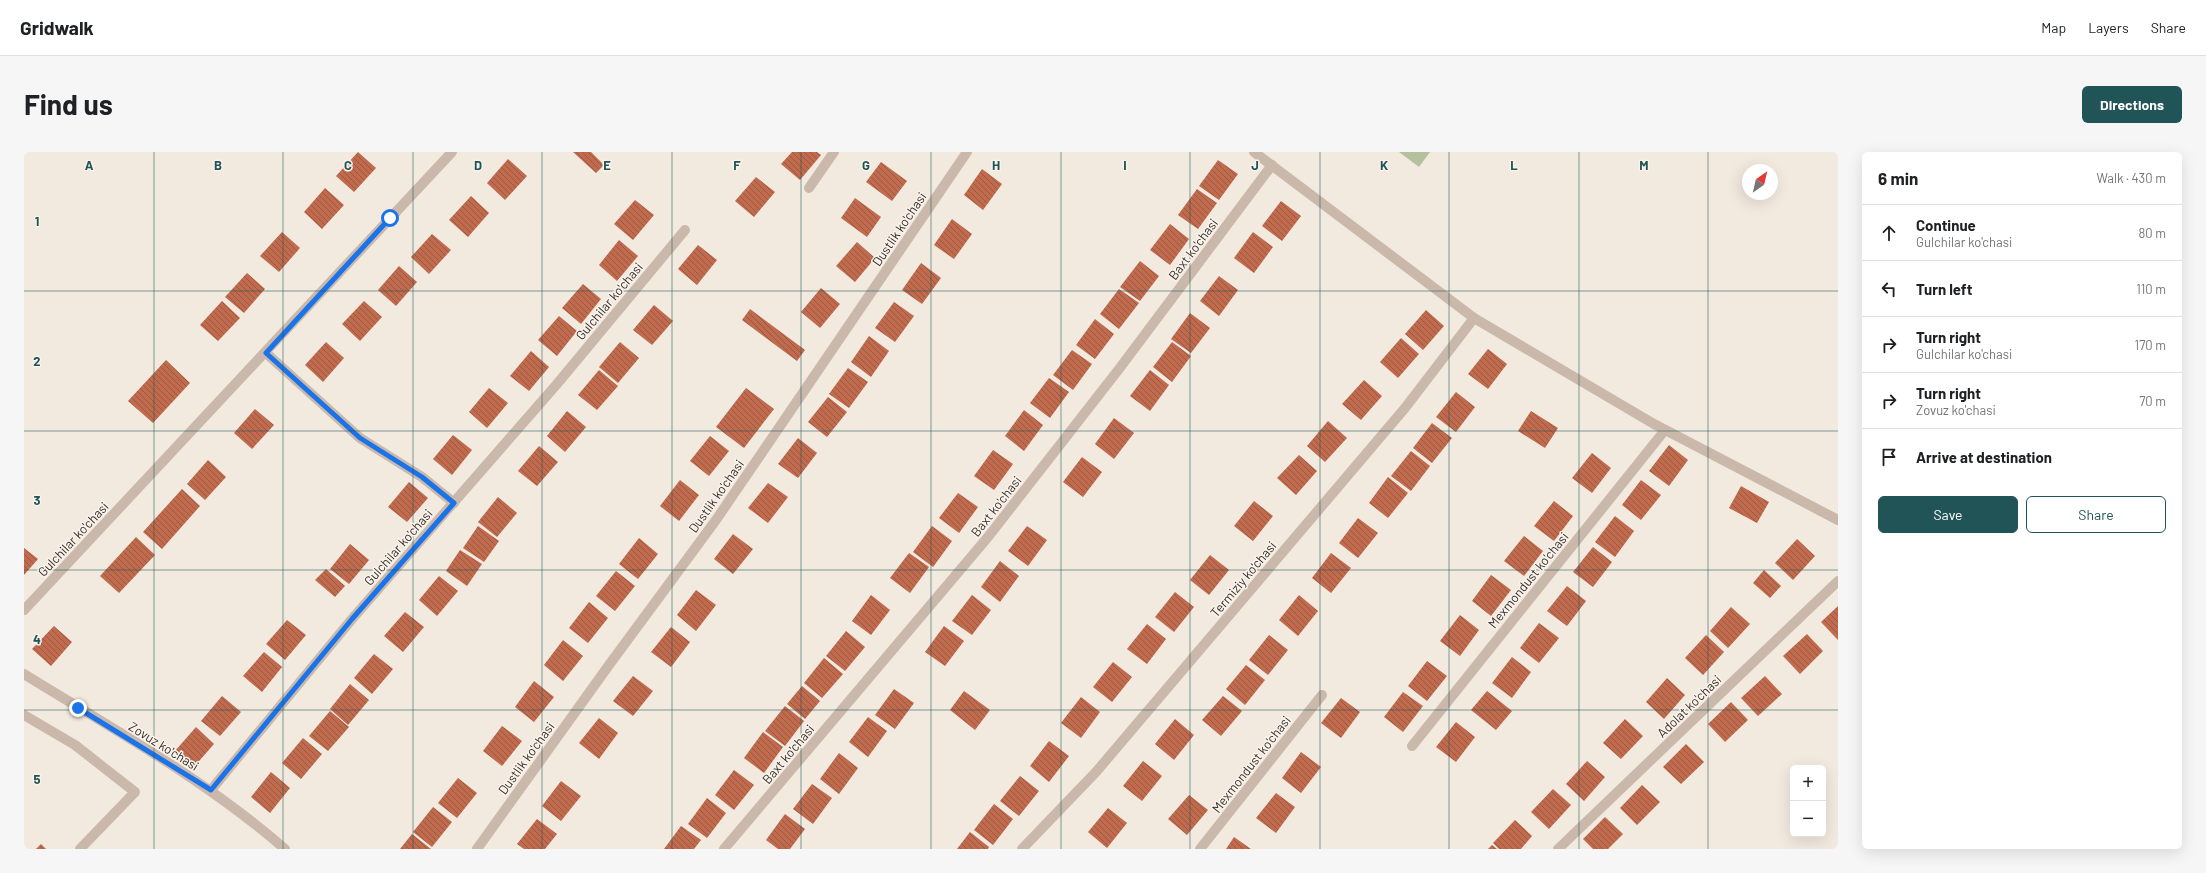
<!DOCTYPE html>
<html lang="en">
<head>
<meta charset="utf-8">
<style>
	:root { --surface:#fff; --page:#f6f6f6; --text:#202124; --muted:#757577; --line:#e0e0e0; --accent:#215457 }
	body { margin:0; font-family:Barlow,sans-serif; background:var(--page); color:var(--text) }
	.controls { position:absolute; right:12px; bottom:12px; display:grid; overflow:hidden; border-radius:6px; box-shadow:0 4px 16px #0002 }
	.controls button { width:36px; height:36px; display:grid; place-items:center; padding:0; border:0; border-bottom:1px solid var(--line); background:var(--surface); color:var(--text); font:20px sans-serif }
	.compass { position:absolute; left:1718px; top:12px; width:36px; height:36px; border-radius:50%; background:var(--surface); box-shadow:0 4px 16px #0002; rotate:34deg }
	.stop { position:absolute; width:12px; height:12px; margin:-9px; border:3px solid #1a73e8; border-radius:50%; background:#fff }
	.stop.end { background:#1a73e8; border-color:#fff; box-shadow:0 1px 4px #0008 }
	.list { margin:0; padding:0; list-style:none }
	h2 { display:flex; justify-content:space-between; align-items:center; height:52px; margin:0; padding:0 16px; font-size:17px }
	h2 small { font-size:13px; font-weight:400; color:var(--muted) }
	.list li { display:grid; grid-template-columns:26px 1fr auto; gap:12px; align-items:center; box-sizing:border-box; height:56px; padding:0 16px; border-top:1px solid var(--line) }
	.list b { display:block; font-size:15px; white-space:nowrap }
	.list p { margin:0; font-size:13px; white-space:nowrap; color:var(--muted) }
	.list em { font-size:13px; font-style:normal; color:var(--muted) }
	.actions { display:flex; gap:8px; padding:12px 16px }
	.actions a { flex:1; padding:9px 0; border:1px solid var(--accent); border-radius:6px; text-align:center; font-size:14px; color:var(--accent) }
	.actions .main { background:var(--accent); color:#fff }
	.icon { flex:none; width:22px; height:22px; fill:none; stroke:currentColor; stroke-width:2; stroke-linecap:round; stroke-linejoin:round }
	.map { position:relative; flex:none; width:1814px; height:697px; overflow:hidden; border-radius:6px }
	header { display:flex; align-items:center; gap:24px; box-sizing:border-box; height:56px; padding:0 20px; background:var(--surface); border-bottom:1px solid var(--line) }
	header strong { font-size:19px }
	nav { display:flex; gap:22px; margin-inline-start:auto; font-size:14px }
	.intro { display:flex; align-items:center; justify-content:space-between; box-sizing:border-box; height:96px; padding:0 24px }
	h1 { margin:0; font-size:28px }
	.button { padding:10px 18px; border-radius:6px; background:var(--accent); color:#fff; font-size:14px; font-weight:700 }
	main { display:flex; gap:24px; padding:0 24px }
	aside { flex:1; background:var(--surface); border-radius:6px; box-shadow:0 4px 16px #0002 }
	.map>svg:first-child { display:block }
</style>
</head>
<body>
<header>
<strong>Gridwalk</strong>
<nav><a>Map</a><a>Layers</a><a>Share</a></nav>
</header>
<div class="intro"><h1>Find us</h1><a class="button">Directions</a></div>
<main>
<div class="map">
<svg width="1814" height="697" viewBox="0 0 1814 697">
	<defs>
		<pattern id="building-back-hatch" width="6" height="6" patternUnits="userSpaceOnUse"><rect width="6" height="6" fill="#c06a4e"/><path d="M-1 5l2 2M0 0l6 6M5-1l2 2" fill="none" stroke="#9d5841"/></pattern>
	</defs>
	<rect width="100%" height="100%" fill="#f2e9df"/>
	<path fill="#b5c09f" d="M1375,0H1406L1395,15Z"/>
	<g fill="url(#building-back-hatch)">
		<path d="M334,0L352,16L330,40L312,24Z"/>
		<path d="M549,0H567L580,13L572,21Z"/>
		<path d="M768,0H793L797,3L776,28L757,12Z"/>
		<path d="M484,7L503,24L481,48L463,31Z"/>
		<path d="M1194,8L1214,22L1195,48L1175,34Z"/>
		<path d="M857,10L883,29L868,49L842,30Z"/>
		<path d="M958,17L978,32L959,58L940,43Z"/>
		<path d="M732,25L751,40L730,65L711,49Z"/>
		<path d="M301,36L320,53L298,77L280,60Z"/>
		<path d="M1173,37L1193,51L1174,77L1154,63Z"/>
		<path d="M447,44L465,61L444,85L425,68Z"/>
		<path d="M831,46L857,65L843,85L817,66Z"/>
		<path d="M611,48L630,63L609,88L590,72Z"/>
		<path d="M1257,49L1277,64L1258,89L1238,74Z"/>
		<path d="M928,67L948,82L930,107L910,93Z"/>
		<path d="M1146,72L1165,87L1146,113L1126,98Z"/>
		<path d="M258,80L276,96L255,120L236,104Z"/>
		<path d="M1229,80L1249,95L1230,121L1210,106Z"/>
		<path d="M408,82L427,98L405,122L387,105Z"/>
		<path d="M595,88L614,104L593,129L575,113Z"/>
		<path d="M833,90L851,106L831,130L812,114Z"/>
		<path d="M674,93L693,108L673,133L654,117Z"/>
		<path d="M1116,109L1135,124L1116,149L1096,135Z"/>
		<path d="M897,111L917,126L898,152L878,138Z"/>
		<path d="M375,114L393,130L372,154L354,138Z"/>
		<path d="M223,121L241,137L220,161L201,145Z"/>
		<path d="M1195,124L1214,138L1195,164L1176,149Z"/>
		<path d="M559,132L577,147L557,172L538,156Z"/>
		<path d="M797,136L816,152L796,176L777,160Z"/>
		<path d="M1095,137L1115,151L1095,177L1076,162Z"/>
		<path d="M198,149L216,166L194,189L176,173Z"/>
		<path d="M340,149L358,165L336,189L318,172Z"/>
		<path d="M870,150L890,164L871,190L851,176Z"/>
		<path d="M630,153L649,169L628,193L609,178Z"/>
		<path d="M726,157L781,198L773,209L718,168Z"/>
		<path d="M1402,158L1420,174L1399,198L1381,182Z"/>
		<path d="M1166,161L1186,176L1167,201L1147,187Z"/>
		<path d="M535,164L553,179L533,204L514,188Z"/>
		<path d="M1071,167L1090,182L1071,207L1052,193Z"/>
		<path d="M845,184L865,199L847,225L827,210Z"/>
		<path d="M1377,186L1395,202L1374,226L1356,210Z"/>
		<path d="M302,190L320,206L299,230L281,213Z"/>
		<path d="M596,190L615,206L594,231L575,215Z"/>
		<path d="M1148,190L1167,204L1148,230L1129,215Z"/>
		<path d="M1464,197L1483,212L1464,237L1444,222Z"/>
		<path d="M1048,198L1068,212L1049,238L1029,223Z"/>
		<path d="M507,199L525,215L505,239L486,224Z"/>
		<path d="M142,208L166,231L129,271L104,249Z"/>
		<path d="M824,216L844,230L825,256L805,242Z"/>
		<path d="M575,218L594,234L573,258L554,243Z"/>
		<path d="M1126,218L1145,233L1126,259L1106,244Z"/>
		<path d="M1025,226L1045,240L1026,266L1006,251Z"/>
		<path d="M1340,228L1358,244L1337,268L1318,252Z"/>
		<path d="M465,236L484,251L463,276L445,260Z"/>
		<path d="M722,236L750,257L720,296L692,275Z"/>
		<path d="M1432,240L1451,255L1432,280L1412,265Z"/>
		<path d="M804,245L823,260L803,285L784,270Z"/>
		<path d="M231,257L250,273L228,297L210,281Z"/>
		<path d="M1000,258L1019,273L1000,299L981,284Z"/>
		<path d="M543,259L562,275L541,300L523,284Z"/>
		<path d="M1507,259L1534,276L1521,296L1494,279Z"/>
		<path d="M1090,266L1110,281L1090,307L1071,292Z"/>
		<path d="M1304,269L1323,286L1301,310L1283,294Z"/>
		<path d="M1408,271L1428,286L1408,311L1389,296Z"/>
		<path d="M429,283L448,298L428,323L409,307Z"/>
		<path d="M686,284L705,299L685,324L666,309Z"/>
		<path d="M774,286L793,301L774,326L754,312Z"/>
		<path d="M1645,293L1664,308L1645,334L1625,319Z"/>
		<path d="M515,294L534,310L513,334L494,319Z"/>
		<path d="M969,298L989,312L970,338L950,324Z"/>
		<path d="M1387,299L1406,314L1387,339L1367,324Z"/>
		<path d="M1568,301L1587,316L1568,341L1548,326Z"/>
		<path d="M1275,303L1293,319L1272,343L1253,326Z"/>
		<path d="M1058,305L1078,320L1059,345L1039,330Z"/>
		<path d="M184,308L202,325L181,348L163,332Z"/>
		<path d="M1364,325L1384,341L1364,366L1345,351Z"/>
		<path d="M656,328L675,343L655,369L636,354Z"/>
		<path d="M1617,328L1637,343L1617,368L1598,353Z"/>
		<path d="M385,330L404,346L383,370L364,355Z"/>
		<path d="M744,331L764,345L744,371L724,356Z"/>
		<path d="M1717,334L1745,350L1733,371L1705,356Z"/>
		<path d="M158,337L176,354L138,397L119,380Z"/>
		<path d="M934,341L954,355L935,381L915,366Z"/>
		<path d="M474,345L493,361L473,385L454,370Z"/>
		<path d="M1230,349L1249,364L1229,389L1210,374Z"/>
		<path d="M1530,349L1549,364L1530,389L1510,374Z"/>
		<path d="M1591,364L1610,379L1591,405L1571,390Z"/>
		<path d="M1334,366L1354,381L1334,406L1315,391Z"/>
		<path d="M454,374L475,389L460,410L439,396Z"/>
		<path d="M908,374L928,389L909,415L889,400Z"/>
		<path d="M1003,374L1023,388L1004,414L984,399Z"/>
		<path d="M709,382L729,397L709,422L690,407Z"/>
		<path d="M1500,384L1519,399L1500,424L1480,409Z"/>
		<path d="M112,385L131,403L95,441L76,424Z"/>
		<path d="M615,386L634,402L614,427L595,412Z"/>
		<path d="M1773,387L1791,404L1769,428L1751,411Z"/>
		<path d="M326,392L345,408L325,432L306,417Z"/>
		<path d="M1569,395L1588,410L1569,435L1549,420Z"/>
		<path d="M0,396L14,407L0,423Z"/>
		<path d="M436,398L458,412L443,434L422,419Z"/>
		<path d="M885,401L905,415L886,441L866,426Z"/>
		<path d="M1307,401L1327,416L1307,441L1288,426Z"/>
		<path d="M1186,403L1205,418L1185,443L1166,428Z"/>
		<path d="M976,409L995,424L976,450L957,435Z"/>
		<path d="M302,417L321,434L311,445L291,428Z"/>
		<path d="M1740,418L1757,434L1746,446L1729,431Z"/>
		<path d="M592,419L611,434L591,459L572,444Z"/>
		<path d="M1467,423L1487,438L1467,464L1448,449Z"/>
		<path d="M415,424L434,439L413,464L395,448Z"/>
		<path d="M1543,434L1562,449L1543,474L1523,459Z"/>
		<path d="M672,438L692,453L672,479L653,463Z"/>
		<path d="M1151,440L1170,455L1150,480L1131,465Z"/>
		<path d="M847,443L866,458L847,483L828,469Z"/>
		<path d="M948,443L967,458L948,483L928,469Z"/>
		<path d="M1275,443L1294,459L1274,484L1255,468Z"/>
		<path d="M565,450L584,466L564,491L545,476Z"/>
		<path d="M1814,454V488L1797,470Z"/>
		<path d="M1707,455L1726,472L1704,496L1686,479Z"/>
		<path d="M381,460L400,475L379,500L360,484Z"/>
		<path d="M1436,463L1455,478L1436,504L1416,489Z"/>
		<path d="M263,468L282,483L261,508L242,492Z"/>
		<path d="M1515,471L1535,486L1515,511L1496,496Z"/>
		<path d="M1123,472L1142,487L1123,512L1103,497Z"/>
		<path d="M30,474L48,490L27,514L8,497Z"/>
		<path d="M920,474L940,489L921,514L901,500Z"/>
		<path d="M647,475L666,490L647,515L627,500Z"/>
		<path d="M822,479L841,495L821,519L802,504Z"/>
		<path d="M1783,482L1799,499L1776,522L1759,504Z"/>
		<path d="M1245,483L1264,498L1244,523L1225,508Z"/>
		<path d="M1682,483L1700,500L1679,523L1661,506Z"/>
		<path d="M539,488L559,504L539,529L520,513Z"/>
		<path d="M240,500L258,515L238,540L219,524Z"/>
		<path d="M350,502L369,517L348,542L330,526Z"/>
		<path d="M1488,505L1507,520L1488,546L1468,531Z"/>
		<path d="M800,506L819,522L798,546L780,531Z"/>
		<path d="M1403,509L1423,524L1403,549L1384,534Z"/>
		<path d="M1089,510L1108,525L1088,550L1069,535Z"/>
		<path d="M1222,513L1241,528L1221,553L1202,537Z"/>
		<path d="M609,524L629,539L609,564L589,549Z"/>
		<path d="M1741,524L1758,542L1734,564L1717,546Z"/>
		<path d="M1643,526L1661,543L1640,567L1622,550Z"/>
		<path d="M510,529L530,545L510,570L491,555Z"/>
		<path d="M326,532L345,548L324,573L306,557Z"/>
		<path d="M778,534L796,549L781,567L763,552Z"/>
		<path d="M870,537L890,551L871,577L851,563Z"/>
		<path d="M940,539L966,558L951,578L926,558Z"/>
		<path d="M1463,539L1488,559L1472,578L1447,558Z"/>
		<path d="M1379,540L1399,554L1379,580L1360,565Z"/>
		<path d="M198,544L217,560L196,584L177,569Z"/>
		<path d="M1199,544L1218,559L1197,584L1178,568Z"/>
		<path d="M1057,545L1076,560L1057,586L1037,571Z"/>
		<path d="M1317,546L1336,560L1317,586L1297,571Z"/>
		<path d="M1707,550L1724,568L1701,590L1684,572Z"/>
		<path d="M761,554L780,569L761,594L741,579Z"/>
		<path d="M306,559L325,575L304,599L285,584Z"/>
		<path d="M844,565L863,579L844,605L825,590Z"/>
		<path d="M575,566L594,581L575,607L555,591Z"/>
		<path d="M1151,567L1170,583L1150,608L1131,592Z"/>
		<path d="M1601,567L1619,584L1597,607L1579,591Z"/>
		<path d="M1432,570L1451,585L1432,610L1412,595Z"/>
		<path d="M478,574L498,589L478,614L459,599Z"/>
		<path d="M172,575L190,592L169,616L151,599Z"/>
		<path d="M739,580L759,595L740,621L720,606Z"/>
		<path d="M279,586L298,602L277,627L258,611Z"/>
		<path d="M1025,589L1045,604L1025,630L1006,614Z"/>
		<path d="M1662,592L1680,610L1657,632L1639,615Z"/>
		<path d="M1277,600L1297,615L1277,641L1258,626Z"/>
		<path d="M815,601L834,616L815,642L796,627Z"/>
		<path d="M1119,609L1138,624L1118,649L1099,634Z"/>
		<path d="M1563,609L1581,625L1560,649L1542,632Z"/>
		<path d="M710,618L730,633L710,658L691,643Z"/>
		<path d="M247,620L266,636L246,661L227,645Z"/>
		<path d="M996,624L1015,639L995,664L976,649Z"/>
		<path d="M434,626L453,641L433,666L414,651Z"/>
		<path d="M537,629L557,644L537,669L518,654Z"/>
		<path d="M788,632L808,646L789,672L769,657Z"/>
		<path d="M1618,633L1636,650L1613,673L1596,656Z"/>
		<path d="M1529,637L1547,653L1525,677L1507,660Z"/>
		<path d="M1252,641L1271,655L1252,681L1232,666Z"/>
		<path d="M1165,643L1184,658L1163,683L1144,667Z"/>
		<path d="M683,646L702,661L683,686L664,672Z"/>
		<path d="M970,652L989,667L969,693L950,678Z"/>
		<path d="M409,655L428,670L408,695L389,680Z"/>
		<path d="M1084,656L1103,671L1083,696L1064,680Z"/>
		<path d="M761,662L781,677L766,697H754L742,688Z"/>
		<path d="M1581,665L1599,682L1584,697H1569L1559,687Z"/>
		<path d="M513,667L533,682L521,697H500L493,692Z"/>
		<path d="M1491,668L1508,684L1497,697H1475L1469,691Z"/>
		<path d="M657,674L677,688L670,697H640Z"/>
		<path d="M946,680L965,695L964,697H933Z"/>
		<path d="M388,682L407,697H376Z"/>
		<path d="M1210,685L1227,697H1202Z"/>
		<path d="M17,692L22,697H12Z"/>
		<path d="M1468,693L1473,697H1464Z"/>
	</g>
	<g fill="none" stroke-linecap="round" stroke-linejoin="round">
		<g stroke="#cab9ab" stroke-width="10">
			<path d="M1230,0L1450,166L1630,272L1814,368"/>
			<path d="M785,36L810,0"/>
			<path d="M242,201L336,286L398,325L430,351"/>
			<path d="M0,458L428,0"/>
			<path d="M0,522C89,577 182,628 261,697"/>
			<path d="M0,563L51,593L111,640L56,697"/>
			<path d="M1388,594L1641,278"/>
			<path d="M187,638L328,467L533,232L661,78"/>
			<path d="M453,697L585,513L692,368L943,0"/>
			<path d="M700,697L964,385L1095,217L1248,13"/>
			<path d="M998,697L1072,620L1381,256L1450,166"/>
			<path d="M1176,697L1298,543"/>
			<path d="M1534,697L1814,429"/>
		</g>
	</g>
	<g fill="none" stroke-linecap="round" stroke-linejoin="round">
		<path stroke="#1a73e8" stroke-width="5" d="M54,556L187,638L328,467L430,351L398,325L336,286L242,201L366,66"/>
	</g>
	<path fill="none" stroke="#215457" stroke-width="1" stroke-opacity="0.55" d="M130,0V697M259,0V697M389,0V697M518,0V697M648,0V697M777,0V697M907,0V697M1037,0V697M1166,0V697M1296,0V697M1425,0V697M1555,0V697M1684,0V697M0,139H1814M0,279H1814M0,418H1814M0,558H1814"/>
	<g text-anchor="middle" stroke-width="3" stroke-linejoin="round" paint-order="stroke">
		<g font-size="13" fill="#382e2a" stroke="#f9f3eb">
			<text transform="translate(875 77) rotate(-56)" y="5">Dustlik ko'chasi</text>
			<text transform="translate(1169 97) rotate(-53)" y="5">Baxt ko'chasi</text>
			<text transform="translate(585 149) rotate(-50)" y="5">Gulchilar ko'chasi</text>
			<text transform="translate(692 344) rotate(-55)" y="5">Dustlik ko'chasi</text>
			<text transform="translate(972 354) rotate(-52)" y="5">Baxt ko'chasi</text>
			<text transform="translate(49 387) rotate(-47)" y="5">Gulchilar ko'chasi</text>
			<text transform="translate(374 395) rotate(-49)" y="5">Gulchilar ko'chasi</text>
			<text transform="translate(1219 427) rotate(-50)" y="5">Termiziy ko'chasi</text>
			<text transform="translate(1504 428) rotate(-51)" y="5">Mexmondust ko'chasi</text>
			<text transform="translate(1665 554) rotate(-44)" y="5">Adolat ko'chasi</text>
			<text transform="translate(140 594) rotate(32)" y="5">Zovuz ko'chasi</text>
			<text transform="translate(764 602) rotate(-50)" y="5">Baxt ko'chasi</text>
			<text transform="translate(502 606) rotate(-54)" y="5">Dustlik ko'chasi</text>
			<text transform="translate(1227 612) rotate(-52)" y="5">Mexmondust ko'chasi</text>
		</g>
	</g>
	<g font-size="13" text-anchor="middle" font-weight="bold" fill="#215457" stroke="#f9f3eb" stroke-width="3" stroke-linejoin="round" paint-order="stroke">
		<text x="65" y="18">A</text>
		<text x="194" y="18">B</text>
		<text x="324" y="18">C</text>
		<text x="454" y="18">D</text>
		<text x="583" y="18">E</text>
		<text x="713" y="18">F</text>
		<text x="842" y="18">G</text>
		<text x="972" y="18">H</text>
		<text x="1101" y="18">I</text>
		<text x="1231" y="18">J</text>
		<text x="1360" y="18">K</text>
		<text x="1490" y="18">L</text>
		<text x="1620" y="18">M</text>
		<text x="13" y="74">1</text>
		<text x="13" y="214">2</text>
		<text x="13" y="353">3</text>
		<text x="13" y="492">4</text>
		<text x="13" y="632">5</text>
	</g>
</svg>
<div class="controls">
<button>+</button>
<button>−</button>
</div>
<svg class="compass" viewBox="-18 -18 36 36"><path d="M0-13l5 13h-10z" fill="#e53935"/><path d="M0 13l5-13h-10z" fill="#757577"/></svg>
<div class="stop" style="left:366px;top:66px"></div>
<div class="stop end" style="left:54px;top:556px"></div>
</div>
<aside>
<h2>6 min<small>Walk · 430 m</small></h2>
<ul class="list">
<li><svg class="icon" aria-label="ahead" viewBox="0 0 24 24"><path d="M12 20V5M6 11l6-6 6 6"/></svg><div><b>Continue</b><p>Gulchilar ko'chasi</p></div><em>80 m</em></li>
<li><svg class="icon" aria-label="left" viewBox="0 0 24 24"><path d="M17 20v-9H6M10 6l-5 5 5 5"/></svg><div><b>Turn left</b></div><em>110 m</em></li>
<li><svg class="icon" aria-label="right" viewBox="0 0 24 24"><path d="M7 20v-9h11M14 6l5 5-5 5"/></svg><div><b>Turn right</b><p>Gulchilar ko'chasi</p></div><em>170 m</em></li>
<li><svg class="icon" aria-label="right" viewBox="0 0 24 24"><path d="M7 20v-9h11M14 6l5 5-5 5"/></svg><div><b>Turn right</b><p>Zovuz ko'chasi</p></div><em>70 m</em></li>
<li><svg class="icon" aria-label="arrive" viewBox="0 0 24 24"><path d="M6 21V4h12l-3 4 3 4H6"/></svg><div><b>Arrive at destination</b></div></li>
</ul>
<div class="actions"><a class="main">Save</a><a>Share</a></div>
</aside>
</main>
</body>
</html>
